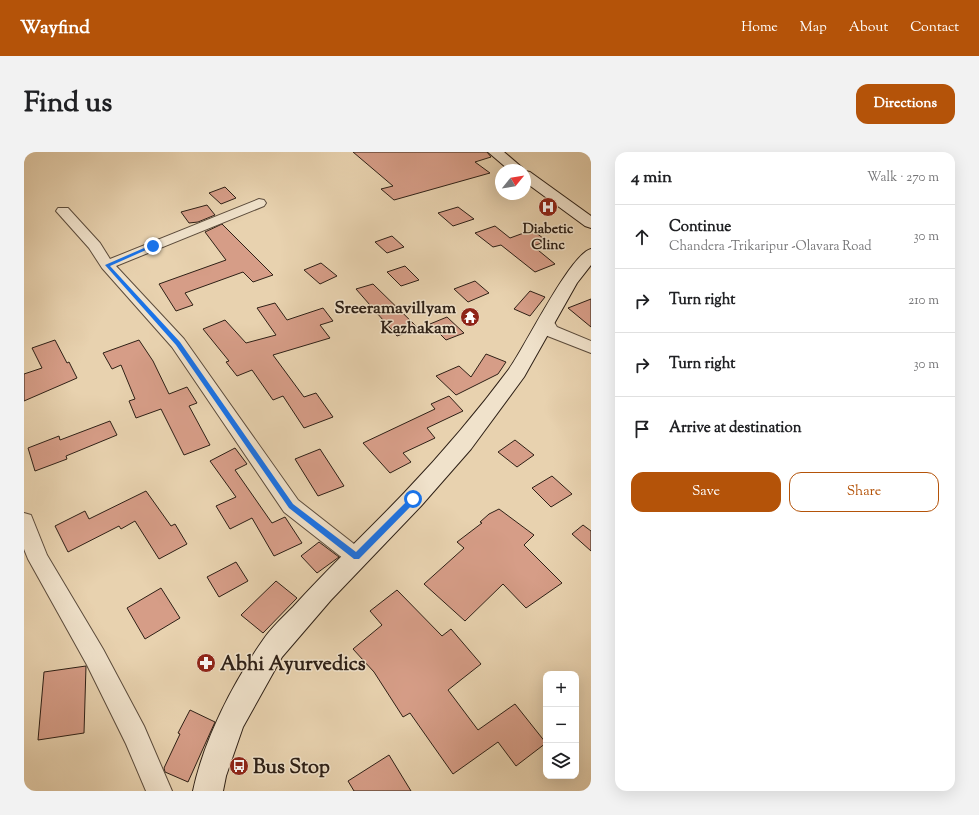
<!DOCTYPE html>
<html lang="en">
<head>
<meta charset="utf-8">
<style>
	:root { --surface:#fff; --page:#f2f2f2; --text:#202124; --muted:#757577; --line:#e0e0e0; --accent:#b45309 }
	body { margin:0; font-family:"Sorts Mill Goudy",serif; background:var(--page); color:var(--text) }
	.controls { position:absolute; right:12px; bottom:12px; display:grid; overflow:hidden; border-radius:8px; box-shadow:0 4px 16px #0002 }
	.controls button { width:36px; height:36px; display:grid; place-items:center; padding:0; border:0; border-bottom:1px solid var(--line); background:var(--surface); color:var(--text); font:20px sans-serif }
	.compass { position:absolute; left:471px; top:12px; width:36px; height:36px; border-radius:50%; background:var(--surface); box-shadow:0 4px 16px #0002; rotate:60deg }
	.stop { position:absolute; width:12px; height:12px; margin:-9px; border:3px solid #1a73e8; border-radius:50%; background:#fff }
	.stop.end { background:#1a73e8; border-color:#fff; box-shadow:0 1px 4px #0008 }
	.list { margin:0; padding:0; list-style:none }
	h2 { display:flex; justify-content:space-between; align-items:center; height:52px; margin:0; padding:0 16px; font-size:17px }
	h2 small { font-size:13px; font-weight:400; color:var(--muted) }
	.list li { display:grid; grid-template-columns:26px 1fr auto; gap:12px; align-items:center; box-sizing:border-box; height:64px; padding:0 16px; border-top:1px solid var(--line) }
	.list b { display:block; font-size:15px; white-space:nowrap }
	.list p { margin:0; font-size:13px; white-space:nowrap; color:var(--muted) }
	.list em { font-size:13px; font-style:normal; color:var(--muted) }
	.actions { display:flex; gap:8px; padding:12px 16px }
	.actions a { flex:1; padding:9px 0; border:1px solid var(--accent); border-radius:12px; text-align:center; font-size:14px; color:var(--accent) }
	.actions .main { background:var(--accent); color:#fff }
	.icon { flex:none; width:22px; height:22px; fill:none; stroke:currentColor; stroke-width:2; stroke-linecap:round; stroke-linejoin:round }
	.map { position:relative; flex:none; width:567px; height:639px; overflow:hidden; border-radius:12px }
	header { display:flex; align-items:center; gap:24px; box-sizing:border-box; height:56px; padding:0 20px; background:var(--accent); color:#fff }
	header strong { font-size:19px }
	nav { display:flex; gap:22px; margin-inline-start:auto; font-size:14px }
	.intro { display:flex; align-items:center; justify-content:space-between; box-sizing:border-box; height:96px; padding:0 24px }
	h1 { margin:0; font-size:28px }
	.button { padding:10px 18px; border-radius:12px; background:var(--accent); color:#fff; font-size:14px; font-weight:700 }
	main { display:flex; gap:24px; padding:0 24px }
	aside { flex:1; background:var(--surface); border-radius:12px; box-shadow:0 4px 16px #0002 }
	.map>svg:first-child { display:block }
</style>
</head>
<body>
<header>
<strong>Wayfind</strong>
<nav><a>Home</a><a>Map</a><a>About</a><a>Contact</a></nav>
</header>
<div class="intro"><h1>Find us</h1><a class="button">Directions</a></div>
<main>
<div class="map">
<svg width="567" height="639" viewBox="0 0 567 639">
	<rect width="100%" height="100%" fill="#e8d2af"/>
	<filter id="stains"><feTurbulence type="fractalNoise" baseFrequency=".005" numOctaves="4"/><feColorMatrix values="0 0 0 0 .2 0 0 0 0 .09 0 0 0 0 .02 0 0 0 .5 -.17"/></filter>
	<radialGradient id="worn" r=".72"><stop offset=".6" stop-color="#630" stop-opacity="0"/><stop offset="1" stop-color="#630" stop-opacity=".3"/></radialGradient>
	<g fill="#d69d87" stroke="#2e2016">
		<path d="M329,0H463L467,5L451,10L466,21L370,48L357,37L369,34Z"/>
		<path d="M201,35L212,46L197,52L185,41Z"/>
		<path d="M183,53L191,63L174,70L165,71L157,60Z"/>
		<path d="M434,55L450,67L429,74L414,61Z"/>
		<path d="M198,72L249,123L229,130L219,120L161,141L169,153L152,159L135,132L202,108L181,80Z"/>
		<path d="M471,74L486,86L508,78L523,89L509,94L531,112L511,120L477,93L469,95L451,81Z"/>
		<path d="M368,84L380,95L363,101L351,90Z"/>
		<path d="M297,111L313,124L296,132L280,118Z"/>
		<path d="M381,114L395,128L377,134L363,120Z"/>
		<path d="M451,129L465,141L444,150L430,137Z"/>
		<path d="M349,132L394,176L373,184L332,137Z"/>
		<path d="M506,139L521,145L506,164L490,157Z"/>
		<path d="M567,147V175L544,156Z"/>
		<path d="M251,151L263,168L299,156L309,169L296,173L306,186L249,203L280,245L292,241L309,265L280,276L259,244L249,248L228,218L213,224L202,210L205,209L179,177L201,168L222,191L252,183L233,156Z"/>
		<path d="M423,165L440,181L422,188L406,172Z"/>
		<path d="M31,188L43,211L45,210L53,226L0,249V222L18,216L8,196Z"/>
		<path d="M115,188L129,209L145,242L163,235L173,251L165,254L186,293L160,303L137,257L112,266L105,249L111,247L97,213L88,217L79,201Z"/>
		<path d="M462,202L482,210L474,222L432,243L412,224L435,214L447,225Z"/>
		<path d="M425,244L439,259L403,276L411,286L379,301L387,310L366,321L339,291L411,257L407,252Z"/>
		<path d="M86,269L93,283L42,304L43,307L11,319L4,296L35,284L36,288Z"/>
		<path d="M491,288L510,303L493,315L474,300Z"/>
		<path d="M211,296L223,312L211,318L248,371L261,365L278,391L250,404L228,366L206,377L192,354L212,345L186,309Z"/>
		<path d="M296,297L320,334L294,344L271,307Z"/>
		<path d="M528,324L548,342L527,355L508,336Z"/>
		<path d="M122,339L147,374L151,372L163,392L135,407L111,369L97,377L95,374L44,400L31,374L61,359L65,367Z"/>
		<path d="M475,357L510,383L500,393L538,431L502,456L479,432L441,469L400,432L440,396L433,390L458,371L456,370L465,362Z"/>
		<path d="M559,373L567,379V399L548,382Z"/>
		<path d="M295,390L315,405L293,421L277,404Z"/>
		<path d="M212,410L224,429L195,445L183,425Z"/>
		<path d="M252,429L273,446L239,481L217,463Z"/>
		<path d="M137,436L156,466L121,487L103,456Z"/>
		<path d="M373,438L418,484L427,477L457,512L424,538L454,578L491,552L522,591L492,614L474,590L429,622L386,561L379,565L350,520L329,497L358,473L346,459Z"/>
		<path d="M62,514L60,581L14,588L20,520Z"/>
		<path d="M166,558L191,570L164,630L141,620L140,616L156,582L154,581Z"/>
		<path d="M365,603L387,639H330L324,629Z"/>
	</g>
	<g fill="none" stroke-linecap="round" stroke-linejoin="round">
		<defs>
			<g id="minor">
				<path d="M235,47L240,48L242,51L240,54L92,114L160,187L274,348L339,399L342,405L339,411L332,414L325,411L260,360L148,195L78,116L65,96L32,59L34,56H44L76,91L86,107Z"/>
				<path d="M522,166L528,167L533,175L567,189V201L521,183L514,171L516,167Z"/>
				<path d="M0,361L7,363L23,403L79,497L120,574L148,639H122L102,592L63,513L4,407L0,397Z"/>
			</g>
			<g id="secondary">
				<path d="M464,0H480L501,18H485Z"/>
				<path d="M501,19L506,20L567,64V76L561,74L501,30Z"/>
				<path d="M567,97V113L553,131L500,225L447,297L397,354L307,448L258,505L219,575L202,624L199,639H169C180,587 209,531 239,488C247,476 259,465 269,455C305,415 344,379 381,340C418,301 453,260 485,217C501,195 546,102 567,97Z"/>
			</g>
		</defs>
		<use href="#minor" stroke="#5c4c3c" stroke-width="2"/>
		<use href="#secondary" stroke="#2e2016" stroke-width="2"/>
		<use href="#minor" fill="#f0e2cb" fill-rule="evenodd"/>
		<use href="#secondary" fill="#f0e2cb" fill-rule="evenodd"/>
	</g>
	<path fill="#1a73e8" d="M127,93L131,94L86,114L156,190L269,352L332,400L387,345H392V349L335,407H330L265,356L152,193L81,113Z"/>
	<defs>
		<symbol id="hospital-disc" viewBox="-11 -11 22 22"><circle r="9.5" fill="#8f2418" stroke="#f0e2cb"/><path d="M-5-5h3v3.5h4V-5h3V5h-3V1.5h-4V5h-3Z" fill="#fff"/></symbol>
		<symbol id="temple-disc" viewBox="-11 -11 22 22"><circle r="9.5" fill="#8f2418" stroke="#f0e2cb"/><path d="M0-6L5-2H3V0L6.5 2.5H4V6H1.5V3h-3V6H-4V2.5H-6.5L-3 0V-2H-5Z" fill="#fff"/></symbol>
		<symbol id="pharmacy-disc" viewBox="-11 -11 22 22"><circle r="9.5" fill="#8f2418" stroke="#f0e2cb"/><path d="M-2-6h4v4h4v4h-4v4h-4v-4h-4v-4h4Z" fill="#fff"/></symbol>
		<symbol id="bus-disc" viewBox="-11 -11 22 22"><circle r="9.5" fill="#8f2418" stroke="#f0e2cb"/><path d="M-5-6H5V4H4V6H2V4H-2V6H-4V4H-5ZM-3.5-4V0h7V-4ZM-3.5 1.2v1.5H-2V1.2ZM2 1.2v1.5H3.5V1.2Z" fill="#fff"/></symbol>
	</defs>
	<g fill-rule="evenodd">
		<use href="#hospital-disc" x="513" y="44" width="22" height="22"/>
		<use href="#temple-disc" x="435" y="154" width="22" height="22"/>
		<use href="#pharmacy-disc" x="171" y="500" width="22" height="22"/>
		<use href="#bus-disc" x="204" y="603" width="22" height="22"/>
	</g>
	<g text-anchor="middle" stroke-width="3" stroke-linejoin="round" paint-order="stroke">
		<g font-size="14" font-weight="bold" fill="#2e2016" stroke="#f0e2cb">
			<text x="524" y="81">Diabetic<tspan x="524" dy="16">Clinc</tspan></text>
		</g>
		<g font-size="17" font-weight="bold" fill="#2e2016" stroke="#f0e2cb" text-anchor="end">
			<text x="432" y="161">Sreeramavillyam<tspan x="432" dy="20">Kazhakam</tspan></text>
		</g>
		<g font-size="20" font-weight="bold" fill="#2e2016" stroke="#f0e2cb" text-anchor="start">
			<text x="196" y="518">Abhi Ayurvedics</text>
			<text x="229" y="621">Bus Stop</text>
		</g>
	</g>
	<rect width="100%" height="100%" filter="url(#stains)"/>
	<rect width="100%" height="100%" fill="url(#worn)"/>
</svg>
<div class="controls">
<button>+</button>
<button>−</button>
<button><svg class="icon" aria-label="layers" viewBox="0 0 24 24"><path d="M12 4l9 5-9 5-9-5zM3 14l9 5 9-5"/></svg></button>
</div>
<svg class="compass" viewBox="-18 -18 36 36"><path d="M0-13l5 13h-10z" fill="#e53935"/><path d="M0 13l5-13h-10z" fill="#757577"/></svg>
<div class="stop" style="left:389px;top:347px"></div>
<div class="stop end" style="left:129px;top:94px"></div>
</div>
<aside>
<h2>4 min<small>Walk · 270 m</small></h2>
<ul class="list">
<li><svg class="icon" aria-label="ahead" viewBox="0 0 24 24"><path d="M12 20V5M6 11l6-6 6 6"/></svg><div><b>Continue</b><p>Chandera -Trikaripur -Olavara Road</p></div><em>30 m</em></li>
<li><svg class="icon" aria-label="right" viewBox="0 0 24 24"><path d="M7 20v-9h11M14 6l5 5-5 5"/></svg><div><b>Turn right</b></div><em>210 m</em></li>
<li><svg class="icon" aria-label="right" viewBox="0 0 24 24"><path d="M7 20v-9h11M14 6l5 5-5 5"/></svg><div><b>Turn right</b></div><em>30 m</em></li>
<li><svg class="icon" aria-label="arrive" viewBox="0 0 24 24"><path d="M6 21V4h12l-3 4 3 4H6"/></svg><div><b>Arrive at destination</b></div></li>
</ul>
<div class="actions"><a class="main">Save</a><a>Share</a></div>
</aside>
</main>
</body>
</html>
